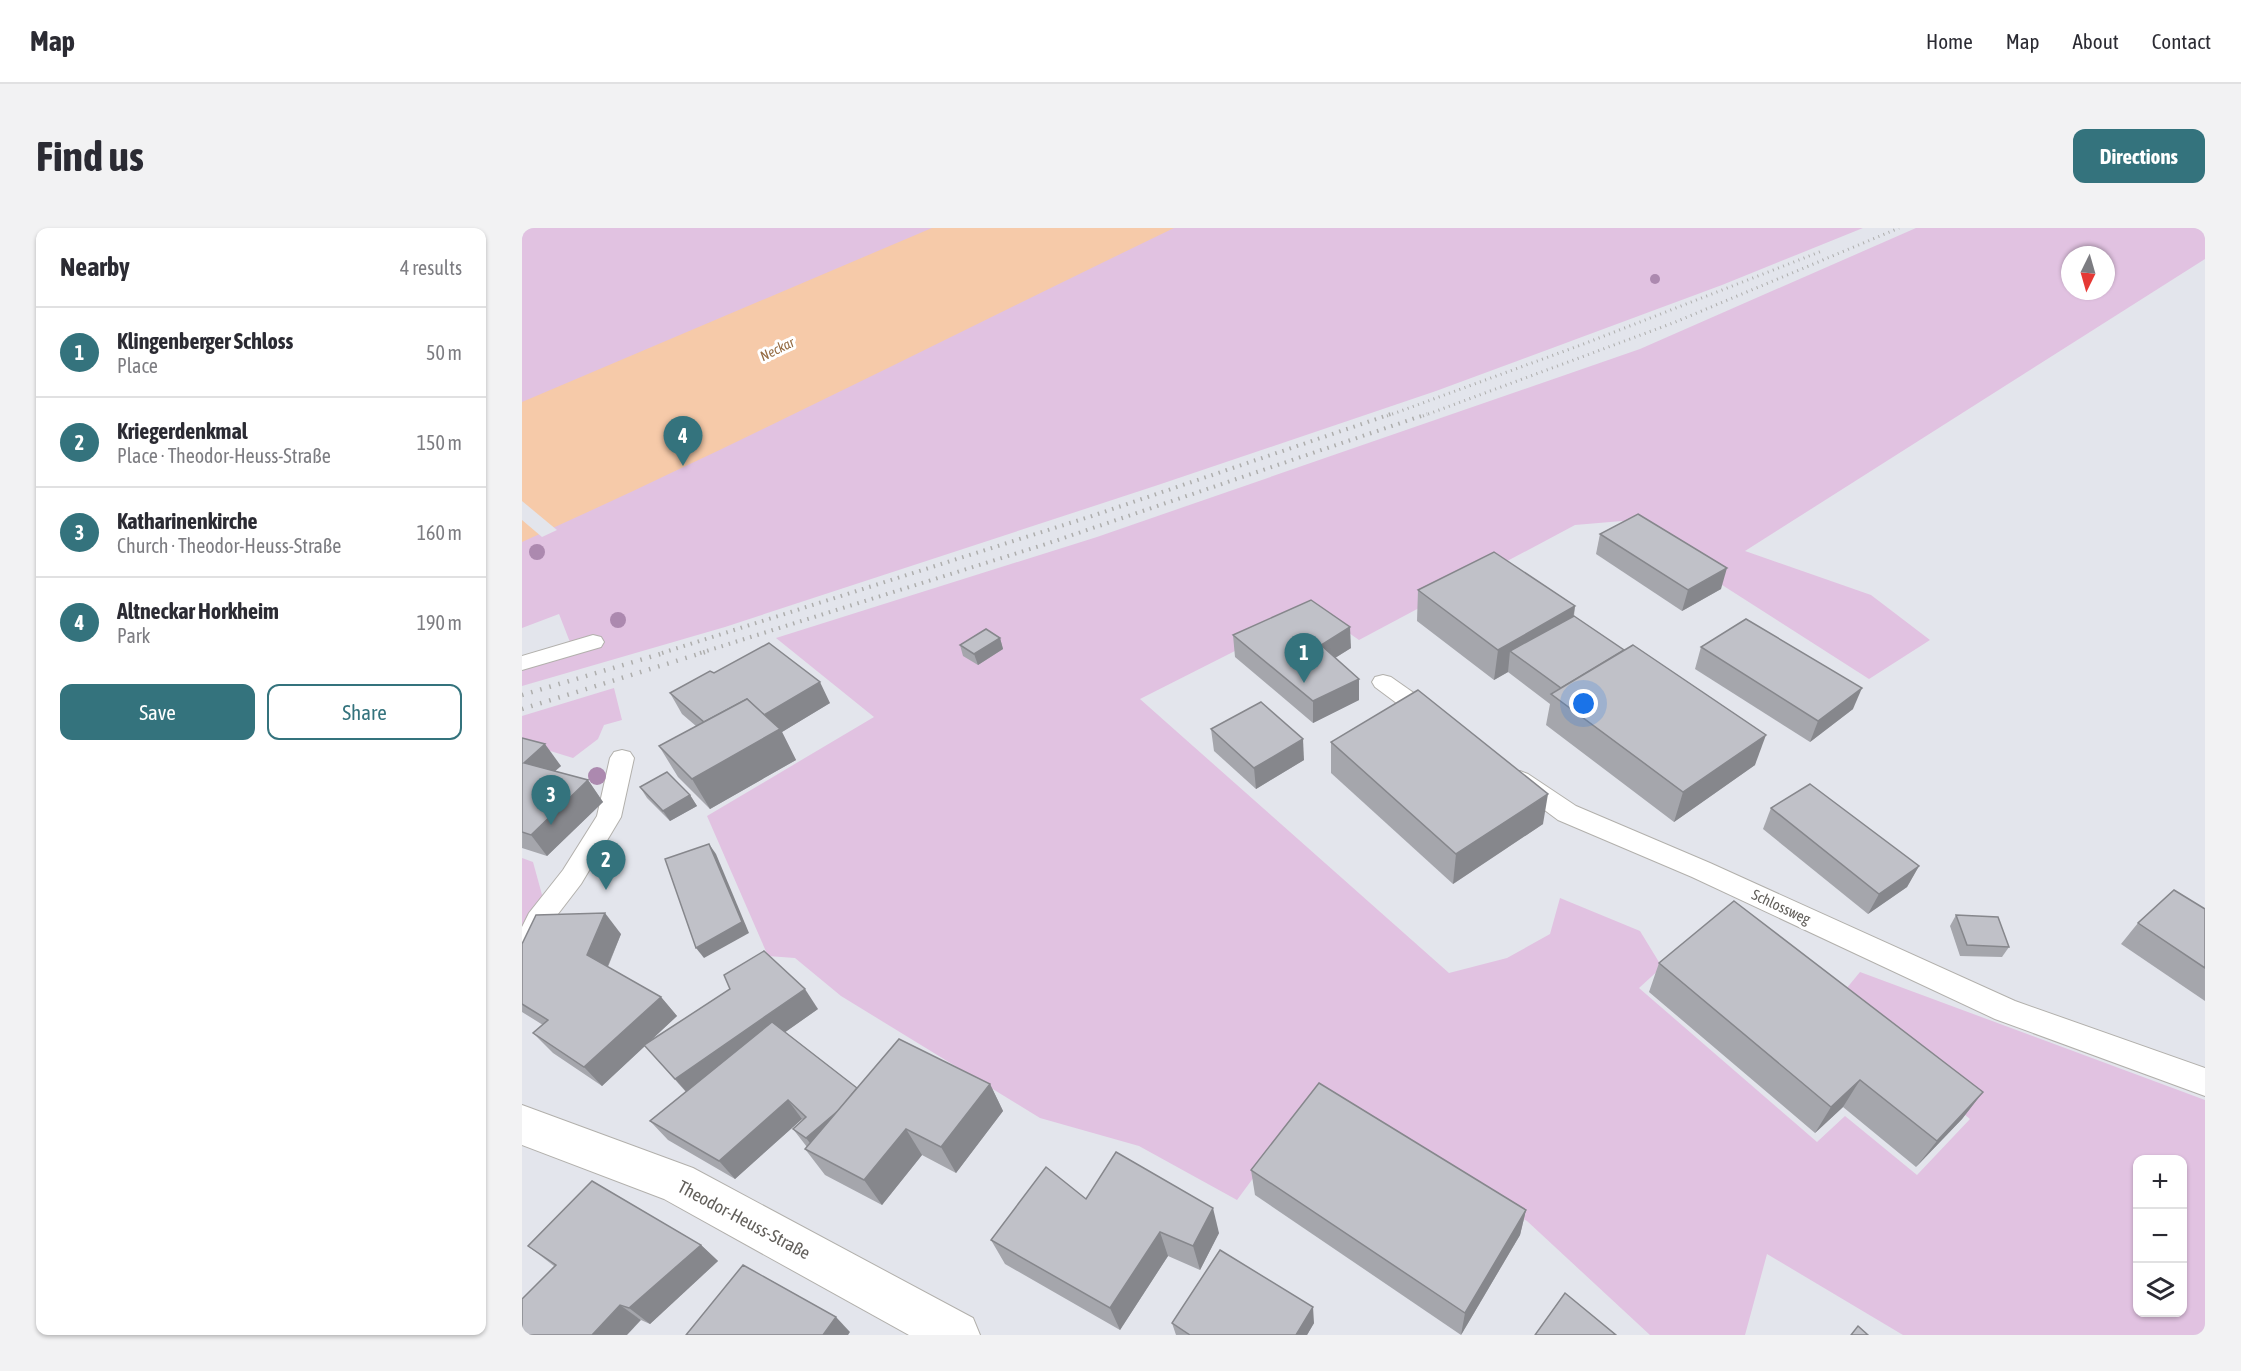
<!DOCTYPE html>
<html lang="en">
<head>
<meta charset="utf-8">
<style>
	:root { --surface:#fff; --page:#f2f2f3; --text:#2b2b33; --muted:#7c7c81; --line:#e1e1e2; --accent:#34737d }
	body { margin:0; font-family:"Asap Condensed",sans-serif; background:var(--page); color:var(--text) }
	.controls { position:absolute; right:18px; bottom:18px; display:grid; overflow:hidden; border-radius:12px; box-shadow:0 2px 4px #0004 }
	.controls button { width:54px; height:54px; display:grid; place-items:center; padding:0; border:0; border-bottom:2px solid var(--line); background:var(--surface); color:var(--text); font:30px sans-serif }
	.compass { position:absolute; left:1539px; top:18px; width:54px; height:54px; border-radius:50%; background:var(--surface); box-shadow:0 2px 4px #0004; rotate:185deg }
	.you { position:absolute; left:1062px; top:476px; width:21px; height:21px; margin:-15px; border:4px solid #fff; border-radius:50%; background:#1a73e8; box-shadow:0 0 0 9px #1a73e833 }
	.badge { display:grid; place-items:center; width:39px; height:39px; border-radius:50%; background:var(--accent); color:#fff; font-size:20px; font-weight:700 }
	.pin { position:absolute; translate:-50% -50px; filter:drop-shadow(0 2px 3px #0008) }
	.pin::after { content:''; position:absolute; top:32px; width:21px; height:18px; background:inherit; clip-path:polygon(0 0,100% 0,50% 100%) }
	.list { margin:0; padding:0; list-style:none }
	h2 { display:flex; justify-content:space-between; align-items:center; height:78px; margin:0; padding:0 24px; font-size:26px }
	h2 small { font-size:20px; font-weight:400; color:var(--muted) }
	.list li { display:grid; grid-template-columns:39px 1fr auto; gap:18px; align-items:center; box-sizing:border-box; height:90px; padding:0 24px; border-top:2px solid var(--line) }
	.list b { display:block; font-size:22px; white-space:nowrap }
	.list p { margin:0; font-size:20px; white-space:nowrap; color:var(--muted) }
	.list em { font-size:20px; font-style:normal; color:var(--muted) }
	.actions { display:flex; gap:12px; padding:18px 24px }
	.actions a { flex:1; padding:14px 0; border:2px solid var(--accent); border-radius:12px; text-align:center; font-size:21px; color:var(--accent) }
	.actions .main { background:var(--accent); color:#fff }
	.icon { flex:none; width:33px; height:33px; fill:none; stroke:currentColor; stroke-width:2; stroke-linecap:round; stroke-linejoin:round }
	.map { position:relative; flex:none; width:1683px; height:1107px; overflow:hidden; border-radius:12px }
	header { display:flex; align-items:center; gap:36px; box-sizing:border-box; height:84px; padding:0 30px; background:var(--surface); border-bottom:2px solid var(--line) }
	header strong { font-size:28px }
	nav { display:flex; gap:33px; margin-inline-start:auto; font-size:21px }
	.intro { display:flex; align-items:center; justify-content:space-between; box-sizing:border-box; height:144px; padding:0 36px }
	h1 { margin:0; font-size:42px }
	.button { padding:15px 27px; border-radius:12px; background:var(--accent); color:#fff; font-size:21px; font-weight:700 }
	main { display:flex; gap:36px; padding:0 36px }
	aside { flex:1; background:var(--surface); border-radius:12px; box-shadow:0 2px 4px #0004 }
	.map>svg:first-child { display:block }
</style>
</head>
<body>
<header>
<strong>Map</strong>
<nav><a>Home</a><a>Map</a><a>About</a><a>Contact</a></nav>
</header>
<div class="intro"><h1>Find us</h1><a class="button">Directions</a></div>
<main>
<aside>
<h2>Nearby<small>4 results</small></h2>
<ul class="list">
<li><span class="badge">1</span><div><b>Klingenberger Schloss</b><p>Place</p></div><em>50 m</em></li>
<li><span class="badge">2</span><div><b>Kriegerdenkmal</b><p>Place · Theodor-Heuss-Straße</p></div><em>150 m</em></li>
<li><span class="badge">3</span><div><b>Katharinenkirche</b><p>Church · Theodor-Heuss-Straße</p></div><em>160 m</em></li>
<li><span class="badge">4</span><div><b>Altneckar Horkheim</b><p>Park</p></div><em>190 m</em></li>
</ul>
<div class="actions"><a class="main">Save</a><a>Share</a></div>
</aside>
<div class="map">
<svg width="1683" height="1107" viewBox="0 0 1683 1107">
	<rect width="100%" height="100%" fill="#e3e5ec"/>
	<g fill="#e1c2e1" fill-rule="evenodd">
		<path d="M0,0H1341L1200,57L914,163L636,257L203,399L0,458V442L53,427L37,386L0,400Z"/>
		<path d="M1394,0H1683V31L1223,323L1349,367L1408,412L1347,451L1100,293L1053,297L837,412L794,382L618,471L927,745L985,730L1028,706L1038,670L1118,703L1140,739L1117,760L1295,914L1323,888L1395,947L1448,891L1310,778L1338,744L1683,872V1107H1381L1245,1026L1223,1107H1128L1005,993L794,865L715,972L617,918L518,890L319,768L273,730L246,728L185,588L352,489L254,410L575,309L1118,121ZM1548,27H1584V63H1548ZM1616,932H1660V1084H1616Z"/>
		<path d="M92,460L100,492L82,497L76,511L51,530L9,517L0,525V488Z"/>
		<path d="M0,630L11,634L22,674L0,718Z"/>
	</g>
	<path fill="#f6caa9" d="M410,0H652C434,105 220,215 0,314V174Z"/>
	<path fill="#e3e5ec" d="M0,273L35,302L20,309L0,292Z"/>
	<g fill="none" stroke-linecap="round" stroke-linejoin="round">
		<defs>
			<g id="lane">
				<path d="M71,407L79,409L82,414L79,419L0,442V428Z"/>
				<path d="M861,447L869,449L916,482L919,488L916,494L908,496L900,494L853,459L850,454L853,449Z"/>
				<path d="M100,522L108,524L112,530L99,589L59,656L26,699L10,735L0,738V699L7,685L41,642L75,588L88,530L92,524Z"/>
				<path d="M998,543L1006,546L1054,578L1188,635L1493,773L1683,840V868L1473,791L1170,649L1036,592L990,558L986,552L990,546Z"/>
			</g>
			<path id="secondary" d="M0,877L171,940L451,1090L458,1107H387L142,971L0,917Z"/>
		</defs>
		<use href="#lane" stroke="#b2b0ac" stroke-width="2"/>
		<use href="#secondary" stroke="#b2b0ac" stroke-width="2"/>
		<use href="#lane" fill="#fff" fill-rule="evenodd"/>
		<use href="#secondary" fill="#fff" fill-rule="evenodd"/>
		<g stroke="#aeaead" stroke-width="3" stroke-dasharray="1 4.5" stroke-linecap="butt">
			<path d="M865,188L1059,117L1300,23"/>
			<path d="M901,188L1151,95L1377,0"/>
		</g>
		<g stroke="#aeaead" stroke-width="4" stroke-dasharray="1.5 6" stroke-linecap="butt">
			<path d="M140,425L570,288L869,186"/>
			<path d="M178,425L524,316L905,186"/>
		</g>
		<g stroke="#aeaead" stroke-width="4.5" stroke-dasharray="1.5 8" stroke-linecap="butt">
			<path d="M0,467L145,424"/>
			<path d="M0,481L183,424"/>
		</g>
	</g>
	<g fill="#ac89af">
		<circle cx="1133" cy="51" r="5"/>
		<circle cx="15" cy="324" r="8"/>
		<circle cx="96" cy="392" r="8"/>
		<circle cx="75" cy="548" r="9"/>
	</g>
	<g fill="#a5a6ac">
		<path d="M1078,306L1199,361L1160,383L1074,326Z"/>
		<path d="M896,362L1053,378L1052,388L1233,537L1152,594L1024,497L1028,476L986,444L972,452L895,393Z"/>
		<path d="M711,407L829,420L813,430L837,451V472L791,495L713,429Z"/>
		<path d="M478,410L481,421L456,437L441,428L438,417Z"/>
		<path d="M1179,419L1331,481L1288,514L1173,441Z"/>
		<path d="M192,445L308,475L260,504L274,532L188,581L156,549L137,518L174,498L160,486L148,465Z"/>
		<path d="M689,501L782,532L734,561L692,523Z"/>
		<path d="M0,510L39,538L33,543L66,552L81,574L25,628L0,620Z"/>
		<path d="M809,514L1021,596L931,656L809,545Z"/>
		<path d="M118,559L168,567L175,578L148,593L125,570Z"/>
		<path d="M1249,580L1397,638L1385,659L1346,686L1241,601Z"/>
		<path d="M1683,681V773L1599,716L1616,695Z"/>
		<path d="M1434,687L1487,719L1480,729L1438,728L1428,698Z"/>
		<path d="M99,706L86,739L139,769L155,788L129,812L296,781L263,804L335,860L468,856L481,883L434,945L400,927L360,977L303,947L283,921L285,919L271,901L281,892L280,891L213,951L146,912L128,893L164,864L123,818L80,858L31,825L11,805L21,797L0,784V716Z"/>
		<path d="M1137,735L1461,864L1440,891L1394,939L1321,879L1293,905L1127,764Z"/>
		<path d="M729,942L1004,982L998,1007L939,1107L733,967Z"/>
		<path d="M564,971L697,1005L678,1042L646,1028L598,1102L483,1036L469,1012Z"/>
		<path d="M179,1017L196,1033L128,1096L119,1092L32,1038L6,1018Z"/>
		<path d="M650,1095H792L785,1107H654Z"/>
	</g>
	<g fill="#86878c">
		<path d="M1205,340L1199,361L1160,383L1166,362Z"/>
		<path d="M1053,378L1048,409L988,423L986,444L972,452L976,422Z"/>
		<path d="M828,399L829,420L800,438L799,417Z"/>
		<path d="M478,410L481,421L456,437L452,426Z"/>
		<path d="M837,451V472L791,495V473Z"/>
		<path d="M298,454L308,475L260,504L274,532L188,581L170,551L239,488Z"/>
		<path d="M1340,460L1331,481L1288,514L1296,493Z"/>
		<path d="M1244,507L1233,537L1152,594L1161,564Z"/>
		<path d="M781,511L782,532L734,561L732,540Z"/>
		<path d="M23,516L39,538L18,556L2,535Z"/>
		<path d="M66,552L81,574L25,628L9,607Z"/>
		<path d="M1026,566L1021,596L931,656L934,626Z"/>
		<path d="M168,567L175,578L148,593L141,583Z"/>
		<path d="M187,616L194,626L227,705L182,730L174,720Z"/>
		<path d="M1397,638L1385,659L1346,686L1357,666Z"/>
		<path d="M83,685L99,706L82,747L65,727Z"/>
		<path d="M283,761L296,781L170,870L153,851Z"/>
		<path d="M139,769L155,788L80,858L62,839Z"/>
		<path d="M1338,852L1321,879L1293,905L1309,879Z"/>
		<path d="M468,856L481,883L434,945L419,919Z"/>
		<path d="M338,863L298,928L284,910Z"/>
		<path d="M1461,864L1440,891L1394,939L1415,913Z"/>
		<path d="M266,872L280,891L213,951L197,933Z"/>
		<path d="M384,901L400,927L360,977L342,952Z"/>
		<path d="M691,980L697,1005L678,1042L671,1018Z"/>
		<path d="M1004,982L998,1007L939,1107L943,1085Z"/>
		<path d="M638,1004L646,1028L598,1102L588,1080Z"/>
		<path d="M179,1017L196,1033L128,1096L107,1080Z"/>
		<path d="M98,1077L119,1092L105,1107H70Z"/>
		<path d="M791,1079L792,1095L785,1107H774Z"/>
		<path d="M314,1089L328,1104L326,1107H301Z"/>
	</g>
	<g fill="#c0c1c8" stroke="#86878c" stroke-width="1.5">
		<path d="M1116,286L1205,340L1166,362L1078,306Z"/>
		<path d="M972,324L1053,378L976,422L896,362Z"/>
		<path d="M789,372L828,399L799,417L837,451L791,473L711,407Z"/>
		<path d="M1052,388L1102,422L1039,460L988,423Z"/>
		<path d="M1224,391L1340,460L1296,493L1179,419Z"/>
		<path d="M464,401L478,410L452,426L438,417Z"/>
		<path d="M247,415L298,454L242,487L225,471L182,494L148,465L188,443L192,445Z"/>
		<path d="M1111,417L1244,507L1161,564L1029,466Z"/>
		<path d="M896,462L1026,566L934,626L809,514Z"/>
		<path d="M225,471L258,501L170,551L137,518Z"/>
		<path d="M739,474L781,511L732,540L689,501Z"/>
		<path d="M0,510L23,516L2,535L66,552L9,607L0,604Z"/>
		<path d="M145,544L168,567L141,583L118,559Z"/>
		<path d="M1288,556L1397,638L1357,666L1249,580Z"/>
		<path d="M187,616L220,694L174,720L143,631Z"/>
		<path d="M1652,662L1683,681V740L1616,695Z"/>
		<path d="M1212,673L1461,864L1415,913L1338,852L1309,879L1137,735Z"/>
		<path d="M83,685L65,727L139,769L62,839L11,805L26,792L0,776V716L14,687Z"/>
		<path d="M1434,687L1476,689L1487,719L1445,717Z"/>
		<path d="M242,723L283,761L153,851L122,817L208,761L202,747Z"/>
		<path d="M250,794L335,860L317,882L284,910L271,901L284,889L266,872L197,933L128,893Z"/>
		<path d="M377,811L468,856L419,919L384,901L342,952L283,921Z"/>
		<path d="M797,855L1004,982L943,1085L729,942Z"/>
		<path d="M594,924L691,980L671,1018L638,1004L588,1080L469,1012L524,939L564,971Z"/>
		<path d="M70,953L179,1017L107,1080L98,1077L70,1107H0V1071L34,1037L6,1018Z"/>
		<path d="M698,1022L791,1079L774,1107H668L650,1095Z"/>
		<path d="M221,1037L314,1089L301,1107H164Z"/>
		<path d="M1043,1065L1094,1107H1013Z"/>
		<path d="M1336,1098L1346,1107H1329Z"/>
	</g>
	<g text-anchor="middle" stroke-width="6" stroke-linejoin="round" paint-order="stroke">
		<g font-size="14" font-style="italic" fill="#956c43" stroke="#fff">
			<text transform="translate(255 121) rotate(-26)" y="5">Neckar</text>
		</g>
		<g font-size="15" fill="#625f5b" stroke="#fff">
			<text transform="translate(1259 679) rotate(25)" y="5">Schlossweg</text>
		</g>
		<g font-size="18" fill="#625f5b" stroke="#fff">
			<text transform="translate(222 992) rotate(28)" y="6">Theodor-Heuss-Straße</text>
		</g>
	</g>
</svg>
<div class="controls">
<button>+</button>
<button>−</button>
<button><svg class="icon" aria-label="layers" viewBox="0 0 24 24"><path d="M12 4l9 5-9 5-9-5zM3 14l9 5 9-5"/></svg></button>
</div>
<svg class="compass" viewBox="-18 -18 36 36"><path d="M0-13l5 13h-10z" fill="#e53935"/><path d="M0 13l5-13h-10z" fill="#7c7c81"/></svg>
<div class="you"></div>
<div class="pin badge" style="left:782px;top:455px">1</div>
<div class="pin badge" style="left:84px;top:662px">2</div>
<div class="pin badge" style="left:29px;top:597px">3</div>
<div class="pin badge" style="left:161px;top:238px">4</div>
</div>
</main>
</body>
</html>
